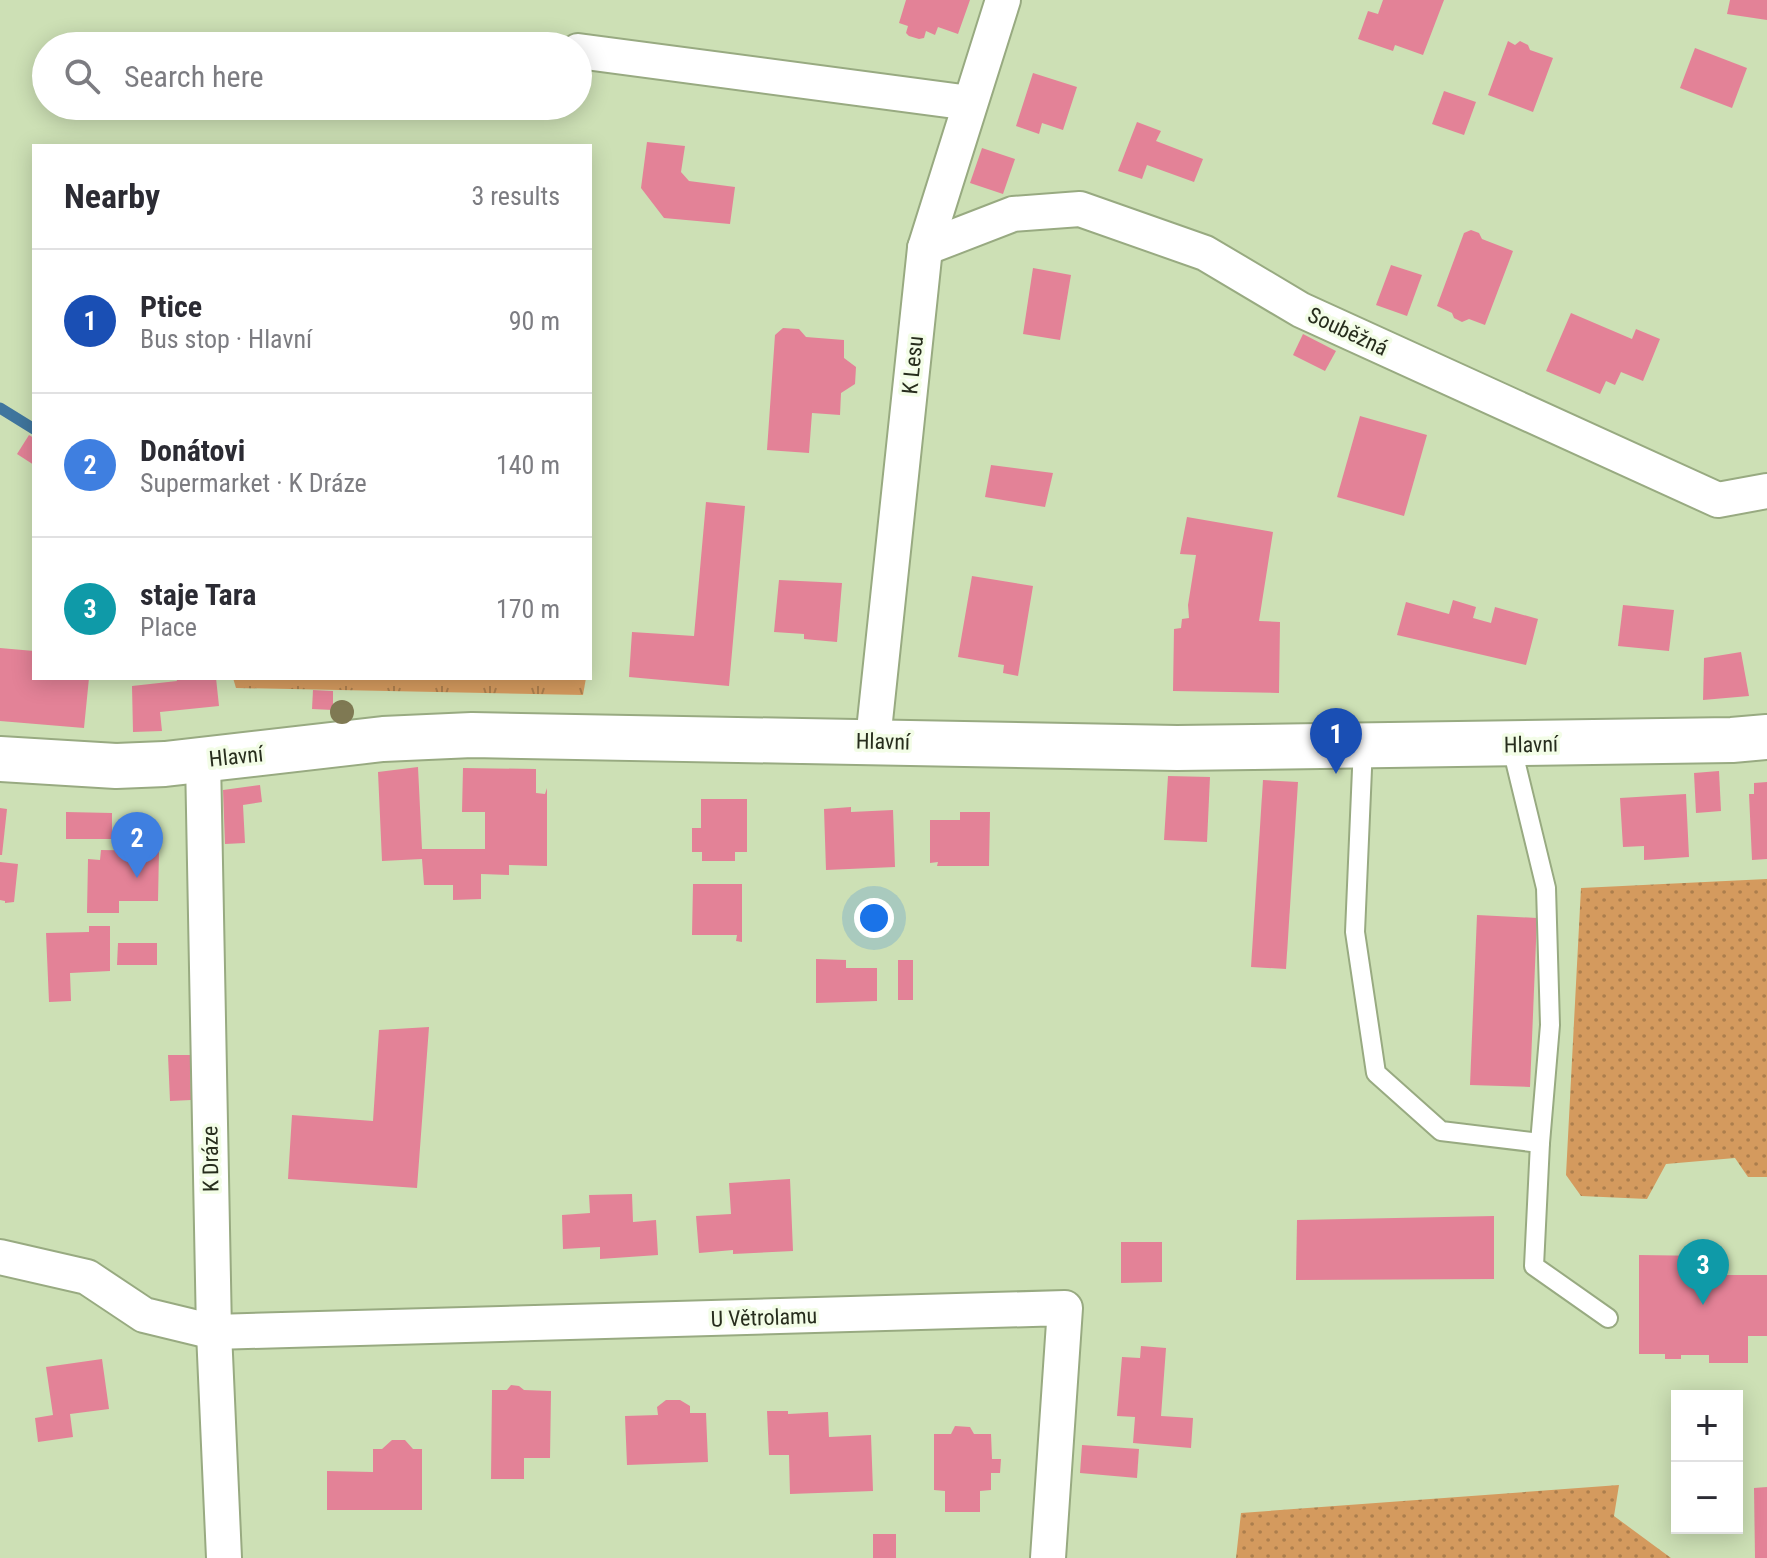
<!DOCTYPE html>
<html lang="en">
<head>
<meta charset="utf-8">
<style>
	:root { --surface:#fff; --page:#f7f7f7; --text:#2b2b33; --muted:#7c7c81; --line:#e1e1e2; --accent:#7c3aed }
	body { margin:0; font-family:"Roboto Condensed",sans-serif; background:var(--page); color:var(--text) }
	.controls { position:absolute; right:24px; bottom:24px; display:grid; overflow:hidden; border-radius:0px; box-shadow:0 4px 20px #0003 }
	.controls button { width:72px; height:72px; display:grid; place-items:center; padding:0; border:0; border-bottom:2px solid var(--line); background:var(--surface); color:var(--text); font:40px sans-serif }
	.you { position:absolute; left:874px; top:918px; width:28px; height:28px; margin:-20px; border:6px solid #fff; border-radius:50%; background:#1a73e8; box-shadow:0 0 0 12px #1a73e833 }
	.badge { display:grid; place-items:center; width:52px; height:52px; border-radius:50%; background:var(--accent); color:#fff; font-size:26px; font-weight:700 }
	.pin { position:absolute; translate:-50% -66px; filter:drop-shadow(0 2px 4px #0008) }
	.pin::after { content:''; position:absolute; top:42px; width:28px; height:24px; background:inherit; clip-path:polygon(0 0,100% 0,50% 100%) }
	.list { margin:0; padding:0; list-style:none }
	h2 { display:flex; justify-content:space-between; align-items:center; height:104px; margin:0; padding:0 32px; font-size:34px }
	h2 small { font-size:26px; font-weight:400; color:var(--muted) }
	.list li { display:grid; grid-template-columns:52px 1fr auto; gap:24px; align-items:center; box-sizing:border-box; height:144px; padding:0 32px; border-top:2px solid var(--line) }
	.list b { display:block; font-size:30px; white-space:nowrap }
	.list p { margin:0; font-size:26px; white-space:nowrap; color:var(--muted) }
	.list em { font-size:26px; font-style:normal; color:var(--muted) }
	.icon { flex:none; width:44px; height:44px; fill:none; stroke:currentColor; stroke-width:2; stroke-linecap:round; stroke-linejoin:round }
	.map { position:relative; flex:none; width:1767px; height:1558px; overflow:hidden }
	.search { position:absolute; background:var(--surface); box-shadow:0 4px 20px #0003; left:32px; top:32px; width:560px; height:88px; display:flex; align-items:center; gap:20px; box-sizing:border-box; padding:0 28px; border-radius:44px; color:var(--muted); font-size:30px }
	.panel { position:absolute; background:var(--surface); box-shadow:0 4px 20px #0003; left:32px; top:144px; width:560px; height:536px; border-radius:0px }
	.map>svg:first-child { display:block }
</style>
</head>
<body>
<div class="map">
<svg width="1767" height="1558" viewBox="0 0 1767 1558">
	<defs>
		<pattern id="grass-dots" width="8" height="8" patternUnits="userSpaceOnUse" patternTransform="scale(2)"><rect width="8" height="8" fill="#d49a5e"/><path d="M2 2h.1M6 6h.1" fill="none" stroke="#ac7e4d" stroke-width="1.8" stroke-linecap="round"/></pattern>
		<pattern id="park-tufts" width="24" height="20" patternUnits="userSpaceOnUse" patternTransform="scale(2)"><rect width="24" height="20" fill="#d49a5e"/><path d="M3 7l-1-3M5 7V3M7 7l1-3M15 17l-1-3M17 17v-4M19 17l1-3" fill="none" stroke="#ac7e4d"/></pattern>
	</defs>
	<rect width="100%" height="100%" fill="#cde0b5"/>
	<g fill="url(#grass-dots)">
		<path d="M1767,879V1177H1748L1735,1158L1666,1164L1647,1199L1581,1196L1566,1175L1581,888Z"/>
		<path d="M1619,1485L1614,1516L1671,1558H1236L1241,1513Z"/>
	</g>
	<path fill="url(#park-tufts)" d="M233,678H586L583,695L236,688Z"/>
	<g fill="none" stroke-linecap="round" stroke-linejoin="round">
		<path stroke="#40769e" stroke-width="11" d="M0,408L34,429"/>
	</g>
	<g fill="#e38297">
		<path d="M906,0H970L958,34L938,27L935,35L926,31L924,38L919,39L909,36L906,33L908,26L899,23Z"/>
		<path d="M1383,0H1444L1423,55L1395,45L1393,51L1358,39L1368,11L1378,14Z"/>
		<path d="M1730,0H1767V20L1727,14Z"/>
		<path d="M1508,41L1515,45L1520,41L1528,45L1530,50L1553,58L1533,112L1488,95Z"/>
		<path d="M1695,48L1747,68L1732,108L1680,88Z"/>
		<path d="M1033,73L1077,87L1063,130L1042,123L1039,134L1016,126Z"/>
		<path d="M1444,91L1476,102L1464,135L1432,124Z"/>
		<path d="M1137,122L1161,131L1156,141L1203,159L1194,182L1147,165L1142,179L1118,171Z"/>
		<path d="M647,142L685,146L681,172L689,181L735,187L730,224L664,218L641,188Z"/>
		<path d="M982,148L1015,159L1003,194L970,183Z"/>
		<path d="M1471,230L1479,233L1482,239L1513,251L1485,325L1469,319L1462,322L1454,318L1452,313L1437,306L1464,233Z"/>
		<path d="M1391,265L1422,275L1407,316L1376,305Z"/>
		<path d="M1033,268L1071,275L1060,340L1023,334Z"/>
		<path d="M1571,313L1632,339L1636,329L1660,339L1643,381L1621,372L1615,385L1606,381L1600,394L1546,371Z"/>
		<path d="M783,328L799,329L806,337L844,340V358L856,367L855,384L841,393L840,415L812,413L809,453L767,450L775,335Z"/>
		<path d="M1303,334L1336,351L1325,371L1293,355Z"/>
		<path d="M1360,416L1427,435L1404,516L1337,497Z"/>
		<path d="M29,435L34,438V465L17,454Z"/>
		<path d="M991,465L1053,473L1045,507L985,497Z"/>
		<path d="M706,502L745,506L729,686L629,677L632,632L694,636Z"/>
		<path d="M1187,517L1273,532L1259,621L1280,622L1279,693L1173,691L1174,629L1181,628L1182,619L1189,618L1188,605L1196,555L1180,554Z"/>
		<path d="M972,576L1033,586L1018,676L1003,673L1004,665L958,657Z"/>
		<path d="M779,580L842,583L837,642L804,639V634L774,632Z"/>
		<path d="M1453,600L1476,607L1473,618L1491,623L1495,607L1538,619L1526,665L1397,635L1406,602L1449,614Z"/>
		<path d="M1623,605L1674,610L1669,651L1618,646Z"/>
		<path d="M0,648L34,651V678H89L84,728L0,721Z"/>
		<path d="M1741,652L1749,696L1703,700L1704,658Z"/>
		<path d="M176,678H216L219,706L160,712L162,731L133,732L132,686L177,681Z"/>
		<path d="M313,690L333,691V710L312,709Z"/>
		<path d="M418,767L422,849H485V812H462L463,768L536,769V793L545,794L547,788V866L509,865V875L481,874V899L453,900V885H424L422,859L382,861L378,772Z"/>
		<path d="M1719,771L1721,811L1696,813L1694,773Z"/>
		<path d="M1168,776L1210,777L1207,842L1164,840Z"/>
		<path d="M1263,780L1298,782L1286,969L1251,967Z"/>
		<path d="M1767,782V859L1752,860L1749,794H1754V783Z"/>
		<path d="M260,785L262,802L243,805L245,843L225,844L223,790Z"/>
		<path d="M1686,794L1689,857L1644,860V846L1623,847L1620,798Z"/>
		<path d="M701,799H747V852H735V861H702V852H692V828H701Z"/>
		<path d="M851,807V812L893,810L895,867L826,870L824,809Z"/>
		<path d="M0,808L7,809L2,855H0Z"/>
		<path d="M66,812L112,813V839H66Z"/>
		<path d="M960,812H990L989,866H937L938,862L930,863V820H960Z"/>
		<path d="M101,850L159,851L158,901H119V913H87L88,859L100,860Z"/>
		<path d="M0,862L18,864L14,902L5,903V901L0,900Z"/>
		<path d="M693,884H742V942L736,941L737,935H692Z"/>
		<path d="M1477,915L1537,918L1530,1087L1470,1085Z"/>
		<path d="M89,926H110V971L70,973L71,1001L49,1002L46,933L89,932Z"/>
		<path d="M118,943H157V965H117Z"/>
		<path d="M816,959L846,960V968H877V1001L816,1003Z"/>
		<rect x="898" y="960" width="15" height="40"/>
		<path d="M429,1027L417,1188L288,1179L292,1115L373,1121L379,1030Z"/>
		<path d="M168,1055H190L191,1100L170,1101Z"/>
		<path d="M790,1179L793,1251L733,1254V1250L699,1253L696,1216L731,1214L729,1183Z"/>
		<path d="M632,1194L633,1222L656,1220L658,1255L600,1259V1247L563,1249L562,1215L590,1213L589,1195Z"/>
		<path d="M1494,1216V1279L1296,1280L1297,1220Z"/>
		<path d="M1121,1242H1162V1282L1121,1283Z"/>
		<path d="M1639,1255L1710,1256V1275H1767V1336H1748V1363H1709V1355H1681V1359H1665V1354H1639Z"/>
		<path d="M1141,1346L1166,1348L1161,1416L1193,1418L1191,1448L1133,1443L1135,1417L1117,1416L1122,1357L1140,1358Z"/>
		<path d="M102,1359L109,1409L70,1414L73,1437L38,1442L35,1418L53,1415L46,1367Z"/>
		<path d="M511,1385L519,1386L524,1390L551,1391L550,1458H524V1479H491L492,1390H507Z"/>
		<path d="M666,1400H680L690,1406V1413H706L708,1462L627,1465L625,1416L658,1415L657,1407Z"/>
		<path d="M767,1411H788V1414L828,1412L829,1437L871,1435L873,1491L790,1494L789,1455H769Z"/>
		<path d="M955,1426L970,1427L974,1434H991L992,1459H1001L1000,1473H991V1490L980,1491V1512H945V1491L934,1490V1434H951Z"/>
		<path d="M392,1440H405L413,1449H422V1510H327V1471L373,1472V1449H382Z"/>
		<path d="M1082,1445L1139,1449L1137,1478L1080,1473Z"/>
		<path d="M1767,1487V1558H1755L1754,1488Z"/>
		<rect x="873" y="1534" width="23" height="24"/>
	</g>
	<g fill="none" stroke-linecap="round" stroke-linejoin="round">
		<defs>
			<g id="service">
				<path d="M1511,744L1546,888L1550,1025L1540,1143L1534,1266L1608,1318"/>
				<path d="M1363,746L1355,932L1376,1073L1441,1131L1540,1143"/>
			</g>
			<g id="minor">
				<path d="M578,51L970,103"/>
				<path d="M925,248L1013,214L1080,209L1205,253L1301,310L1718,500L1767,491"/>
				<path d="M873,740L925,248L1003,0"/>
				<path d="M203,759L214,1332L224,1558"/>
				<path d="M0,1257L87,1277L144,1315L214,1332L1065,1308L1048,1558"/>
			</g>
			<path id="secondary" d="M0,759L116,766L165,764L383,739L472,735L1177,748L1732,740L1767,737"/>
		</defs>
		<use href="#service" stroke="#98aa81" stroke-width="22"/>
		<use href="#minor" stroke="#98aa81" stroke-width="38"/>
		<use href="#secondary" stroke="#98aa81" stroke-width="48"/>
		<use href="#service" stroke="#fff" stroke-width="18"/>
		<use href="#minor" stroke="#fff" stroke-width="34"/>
		<use href="#secondary" stroke="#fff" stroke-width="44"/>
	</g>
	<circle fill="#7f7953" cx="342" cy="712" r="12"/>
	<g text-anchor="middle" stroke-width="7" stroke-linejoin="round" paint-order="stroke">
		<g font-size="22" fill="#272d1d" stroke="#f3fde7">
			<text transform="translate(1348 331) rotate(25)" y="8">Souběžná</text>
			<text transform="translate(912 365) rotate(-84)" y="8">K Lesu</text>
			<text transform="translate(883 741) rotate(1)" y="8">Hlavní</text>
			<text transform="translate(1531 744) rotate(-1)" y="8">Hlavní</text>
			<text transform="translate(236 756) rotate(-6)" y="8">Hlavní</text>
			<text transform="translate(210 1159) rotate(-91)" y="8">K Dráze</text>
			<text transform="translate(764 1317) rotate(-2)" y="8">U Větrolamu</text>
		</g>
	</g>
</svg>
<div class="controls">
<button>+</button>
<button>−</button>
</div>
<div class="you"></div>
<div class="pin badge" style="left:1336px;top:774px;background:#1a4fb4">1</div>
<div class="pin badge" style="left:137px;top:878px;background:#3f7fe0">2</div>
<div class="pin badge" style="left:1703px;top:1305px;background:#0f9aa8">3</div>
<div class="search"><svg class="icon" aria-label="search" viewBox="0 0 24 24"><circle cx="10" cy="10" r="6"/><path d="M15 15l6 6"/></svg>Search here</div>
<section class="panel">
<h2>Nearby<small>3 results</small></h2>
<ul class="list">
<li><span class="badge" style="background:#1a4fb4">1</span><div><b>Ptice</b><p>Bus stop · Hlavní</p></div><em>90 m</em></li>
<li><span class="badge" style="background:#3f7fe0">2</span><div><b>Donátovi</b><p>Supermarket · K Dráze</p></div><em>140 m</em></li>
<li><span class="badge" style="background:#0f9aa8">3</span><div><b>staje Tara</b><p>Place</p></div><em>170 m</em></li>
</ul>
</section>
</div>
</body>
</html>
